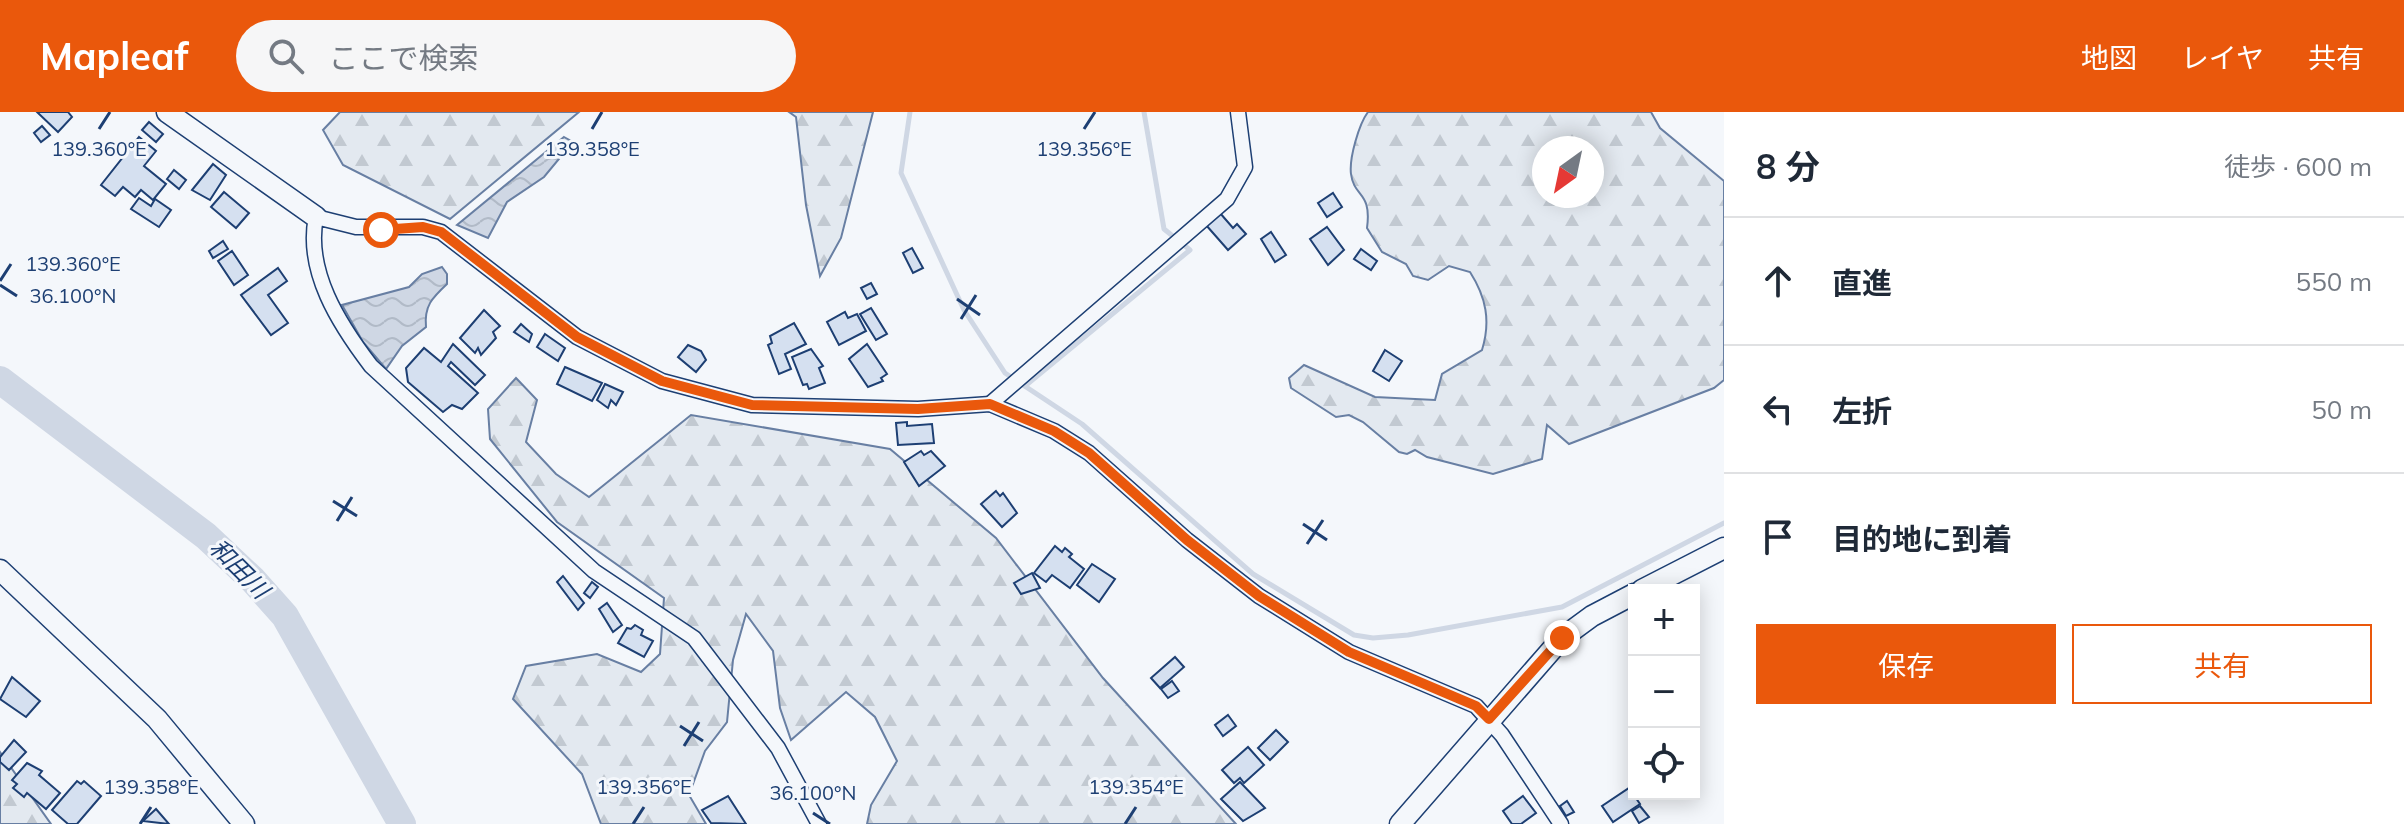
<!DOCTYPE html>
<html lang="ja">
<head>
<meta charset="utf-8">
<style>
	:root { --surface:#fff; --page:#f6f6f7; --text:#1f2937; --muted:#747a83; --line:#e0e1e3; --accent:#ea580c }
	body { margin:0; font-family:Mulish,"Noto Sans JP",sans-serif; background:var(--page); color:var(--text) }
	.controls { position:absolute; right:24px; bottom:24px; display:grid; overflow:hidden; border-radius:0px; box-shadow:0 4px 20px #0003 }
	.controls button { width:72px; height:72px; display:grid; place-items:center; padding:0; border:0; border-bottom:2px solid var(--line); background:var(--surface); color:var(--text); font:40px sans-serif }
	.compass { position:absolute; left:1532px; top:24px; width:72px; height:72px; border-radius:50%; background:var(--surface); box-shadow:0 4px 20px #0003; rotate:213deg }
	.stop { position:absolute; width:24px; height:24px; margin:-18px; border:6px solid #ea580c; border-radius:50%; background:#fff }
	.stop.end { background:#ea580c; border-color:#fff; box-shadow:0 2px 8px #0008 }
	.list { margin:0; padding:0; list-style:none }
	h2 { display:flex; justify-content:space-between; align-items:center; height:104px; margin:0; padding:0 32px; font-size:34px }
	h2 small { font-size:26px; font-weight:400; color:var(--muted) }
	.list li { display:grid; grid-template-columns:52px 1fr auto; gap:24px; align-items:center; box-sizing:border-box; height:128px; padding:0 32px; border-top:2px solid var(--line) }
	.list b { display:block; font-size:30px; white-space:nowrap }
	.list em { font-size:26px; font-style:normal; color:var(--muted) }
	.actions { display:flex; gap:16px; padding:24px 32px }
	.actions a { flex:1; padding:18px 0; border:2px solid var(--accent); border-radius:0px; text-align:center; font-size:28px; color:var(--accent) }
	.actions .main { background:var(--accent); color:#fff }
	.icon { flex:none; width:44px; height:44px; fill:none; stroke:currentColor; stroke-width:2; stroke-linecap:round; stroke-linejoin:round }
	.map { position:relative; flex:none; width:1724px; height:712px; overflow:hidden }
	header { display:flex; align-items:center; gap:48px; box-sizing:border-box; height:112px; padding:0 40px; background:var(--accent); color:#fff }
	header strong { font-size:38px }
	nav { display:flex; gap:44px; margin-inline-start:auto; font-size:28px }
	.search { width:560px; height:72px; background:var(--page); display:flex; align-items:center; gap:20px; box-sizing:border-box; padding:0 28px; border-radius:44px; color:var(--muted); font-size:30px }
	main { display:flex }
	aside { flex:1; background:var(--surface) }
	.map>svg:first-child { display:block }
</style>
</head>
<body>
<header>
<strong>Mapleaf</strong>
<div class="search"><svg class="icon" aria-label="search" viewBox="0 0 24 24"><circle cx="10" cy="10" r="6"/><path d="M15 15l6 6"/></svg>ここで検索</div>
<nav><a>地図</a><a>レイヤ</a><a>共有</a></nav>
</header>
<main>
<div class="map">
<svg width="1724" height="712" viewBox="0 0 1724 712">
	<defs>
		<pattern id="forest-firs" width="22" height="20" patternUnits="userSpaceOnUse" patternTransform="scale(2)"><rect width="22" height="20" fill="#e3e9f0"/><path d="M5 1l3.5 6h-7zM16 11l3.5 6h-7z" fill="#c2c9d1"/></pattern>
		<pattern id="water-waves" width="16" height="10" patternUnits="userSpaceOnUse" patternTransform="scale(2)"><rect width="16" height="10" fill="#cfd7e4"/><path d="M0 5q4-4 8 0t8 0" fill="none" stroke="#b1bac7"/></pattern>
	</defs>
	<rect width="100%" height="100%" fill="#f4f7fb"/>
	<g fill="url(#forest-firs)" stroke="#687fa3" stroke-width="2" fill-rule="evenodd">
		<path d="M340,0H579L450,107L343,53L323,18Z"/>
		<path d="M789,0H873L841,126L820,164L806,93L796,5Z"/>
		<path d="M1368,0H1651L1660,16L1724,69V268L1714,276L1569,332L1547,313L1542,347L1493,362L1427,345L1415,338L1407,342L1399,340L1363,310L1349,303L1336,305L1291,276L1289,266L1304,253L1375,285L1435,288L1442,262L1482,238C1491,209 1486,185 1470,160L1449,154L1428,168L1413,164L1406,152L1382,140L1367,116C1372,79 1354,86 1351,62C1349,46 1359,12 1368,0ZM1592,36V84H1544V36Z"/>
		<path d="M516,266L537,288L526,330L556,362L589,385L691,303L890,337L996,426L1103,566L1236,712H867L871,693L897,649L875,605L846,580L791,628L780,596L773,539L746,502L733,548L727,610L705,639L689,683L706,712H601L582,662L513,587L526,554L597,542L641,560L660,542L664,486L557,410L490,327L488,297Z"/>
		<path d="M0,640L51,712H0Z"/>
	</g>
	<g fill="url(#water-waves)" stroke="#687fa3" stroke-width="2">
		<path d="M564,25L573,30L544,65L507,90L488,126L457,113Z"/>
		<path d="M442,155L447,162V172C432,186 424,194 426,215L402,234L386,257L363,230L342,193L409,175L422,162Z"/>
	</g>
	<g fill="none" stroke-linecap="round" stroke-linejoin="round">
		<g stroke="#cfd7e4" stroke-width="5">
			<path d="M910,0L901,61L964,198L1005,261L1082,312L1253,462L1354,523L1373,526L1408,523L1562,495L1724,411"/>
			<path d="M1025,274L1190,138L1164,117L1144,0"/>
		</g>
		<path stroke="#cfd7e4" stroke-width="28" d="M0,268L206,424L253,468L285,504L402,712"/>
	</g>
	<g fill="#d5e0f0" stroke="#1d3f73" stroke-width="2">
		<path d="M37,0H68L72,5L58,20Z"/>
		<path d="M149,10L163,22L156,30L142,18Z"/>
		<path d="M42,14L50,23L41,30L34,21Z"/>
		<path d="M139,25L156,39L144,54L166,72L153,88L141,78L135,85L123,75L115,84L101,73Z"/>
		<path d="M213,52L226,63L210,88L192,78Z"/>
		<path d="M174,58L186,68L179,77L167,67Z"/>
		<path d="M224,80L249,101L236,116L211,95Z"/>
		<path d="M1333,81L1342,95L1327,105L1318,91Z"/>
		<path d="M139,86L151,94L155,87L171,98L159,115L131,97Z"/>
		<path d="M1220,101L1233,116L1237,112L1246,122L1228,138L1206,113Z"/>
		<path d="M1327,115L1344,138L1328,153L1310,127Z"/>
		<path d="M1271,120L1286,143L1275,150L1261,127Z"/>
		<path d="M223,129L228,137L213,146L209,139Z"/>
		<path d="M912,136L923,156L913,161L903,141Z"/>
		<path d="M1361,137L1377,149L1371,158L1354,147Z"/>
		<path d="M232,139L248,163L234,173L218,149Z"/>
		<path d="M278,156L287,169L268,183L288,211L271,223L241,183Z"/>
		<path d="M871,171L877,182L867,187L861,176Z"/>
		<path d="M871,196L887,222L876,228L860,202Z"/>
		<path d="M484,198L500,214L493,220L496,226L481,243L478,236L475,241L460,226Z"/>
		<path d="M845,200L848,206L857,202L866,219L839,233L827,210Z"/>
		<path d="M794,211L806,232L785,242L791,257L779,262L768,233L772,231L770,224Z"/>
		<path d="M521,212L532,222L529,230L514,220Z"/>
		<path d="M545,222L565,236L558,249L537,235Z"/>
		<path d="M453,232L485,263L475,273L451,250L448,254L478,281L462,297L452,293L443,300L408,270L406,256L424,236L441,250Z"/>
		<path d="M867,232L887,262L881,266L883,269L868,275L849,247Z"/>
		<path d="M688,233L701,239L706,248L696,260L678,245Z"/>
		<path d="M811,237L823,254L819,256L825,271L809,277L807,272L803,273L792,245Z"/>
		<path d="M1385,238L1402,249L1389,269L1373,259Z"/>
		<path d="M565,255L602,271L592,289L557,272Z"/>
		<path d="M605,272L623,280L616,293L611,288L608,296L597,288Z"/>
		<path d="M907,310V314L932,312L934,331L898,333L896,311Z"/>
		<path d="M921,339L924,343L931,339L945,354L919,374L904,350Z"/>
		<path d="M996,379L1000,384L1003,381L1017,401L1002,415L981,392Z"/>
		<path d="M1055,434L1062,440L1065,436L1072,442L1069,445L1084,457L1070,476L1052,463L1046,470L1034,461Z"/>
		<path d="M1092,452L1115,467L1099,490L1077,473Z"/>
		<path d="M1032,461L1040,476L1021,482L1014,471Z"/>
		<path d="M563,464L584,491L578,498L557,470Z"/>
		<path d="M592,470L598,475L590,486L584,481Z"/>
		<path d="M607,491L622,513L613,520L599,497Z"/>
		<path d="M635,513L643,518L641,523L653,529L644,545L618,531L627,516L631,517Z"/>
		<path d="M1175,545L1184,555L1160,576L1151,566Z"/>
		<path d="M12,565L40,589L26,605L0,587Z"/>
		<path d="M1172,569L1179,579L1168,586L1161,577Z"/>
		<path d="M1228,603L1236,614L1223,624L1215,613Z"/>
		<path d="M1276,618L1288,630L1270,648L1258,636Z"/>
		<path d="M14,628L26,640L9,658L0,650V645Z"/>
		<path d="M1248,635L1264,653L1244,671L1240,666L1234,671L1222,658Z"/>
		<path d="M27,651L42,659L39,663L60,681L46,697L27,681L24,685L13,676L17,672L12,668Z"/>
		<path d="M77,669L81,672L84,669L101,684L77,712H68L52,698Z"/>
		<path d="M1240,670L1265,696L1243,709L1221,687Z"/>
		<path d="M1629,676L1640,692L1613,710L1602,694Z"/>
		<path d="M728,684L746,712L711,711L702,698Z"/>
		<path d="M1523,684L1536,701L1521,712H1512L1503,699Z"/>
		<path d="M1567,689L1574,700L1566,704L1560,694Z"/>
		<path d="M1640,694L1649,705L1639,711L1632,699Z"/>
		<path d="M156,697L169,712L143,709Z"/>
	</g>
	<g fill="none" stroke-linecap="round" stroke-linejoin="round">
		<defs>
			<g id="street">
				<path d="M990,292L1227,87L1245,55L1238,0"/>
				<path d="M819,712L778,636L694,526L594,459L371,254C339,212 305,159 316,105L356,115H423L441,120L577,225L662,269L752,293L918,297L990,292L1054,319L1089,341L1187,428L1259,484L1349,540L1476,594L1502,623L1561,712"/>
			</g>
			<g id="secondary">
				<path d="M167,0L316,105"/>
				<path d="M0,458L157,607L244,712"/>
				<path d="M1642,478L1724,436"/>
				<path d="M1400,712L1562,526L1592,504L1634,482"/>
			</g>
		</defs>
		<use href="#street" stroke="#1d3f73" stroke-width="17"/>
		<use href="#secondary" stroke="#1d3f73" stroke-width="23"/>
		<use href="#street" stroke="#f4f7fb" stroke-width="14"/>
		<use href="#secondary" stroke="#f4f7fb" stroke-width="20"/>
	</g>
	<g fill="none" stroke-linecap="round" stroke-linejoin="round">
		<path stroke="#ea580c" stroke-width="10" d="M381,118L423,115L441,120L577,225L662,269L752,293L918,297L990,292L1054,319L1089,341L1187,428L1259,484L1349,540L1476,594L1489,607L1562,526"/>
	</g>
	<path fill="none" stroke="#1d3f73" stroke-width="3" d="M99,17L110,0M592,17L602,0M1084,17L1095,0M0,169L11,152M0,173L17,184M957,187L980,203M961,207L976,183M333,389L357,404M337,409L352,385M1303,412L1327,428M1307,432L1323,408M680,614L703,629M684,634L699,610M813,701L830,712M140,712L151,695M633,712L644,695M1125,712L1136,695"/>
	<g text-anchor="middle" stroke-width="6" stroke-linejoin="round" paint-order="stroke">
		<g font-size="24" font-style="italic" fill="#1d3f73" stroke="#f4f7fb">
			<text transform="translate(239 457) rotate(45)" y="8">和田川</text>
		</g>
	</g>
	<g font-size="20" text-anchor="middle" fill="#1d3f73" stroke="#f4f7fb" stroke-width="6" stroke-linejoin="round" paint-order="stroke">
		<text x="99" y="44">139.360°E</text>
		<text x="592" y="44">139.358°E</text>
		<text x="1084" y="44">139.356°E</text>
		<text x="73" y="159">139.360°E</text>
		<text x="73" y="191">36.100°N</text>
		<text x="151" y="682">139.358°E</text>
		<text x="644" y="682">139.356°E</text>
		<text x="1136" y="682">139.354°E</text>
		<text x="813" y="688">36.100°N</text>
	</g>
</svg>
<div class="controls">
<button>+</button>
<button>−</button>
<button><svg class="icon" aria-label="locate" viewBox="0 0 24 24"><circle cx="12" cy="12" r="6"/><path d="M12 2v4M12 18v4M2 12h4M18 12h4"/></svg></button>
</div>
<svg class="compass" viewBox="-18 -18 36 36"><path d="M0-13l5 13h-10z" fill="#e53935"/><path d="M0 13l5-13h-10z" fill="#747a83"/></svg>
<div class="stop" style="left:381px;top:118px"></div>
<div class="stop end" style="left:1562px;top:526px"></div>
</div>
<aside>
<h2>8 分<small>徒歩 · 600 m</small></h2>
<ul class="list">
<li><svg class="icon" aria-label="ahead" viewBox="0 0 24 24"><path d="M12 20V5M6 11l6-6 6 6"/></svg><div><b>直進</b></div><em>550 m</em></li>
<li><svg class="icon" aria-label="left" viewBox="0 0 24 24"><path d="M17 20v-9H6M10 6l-5 5 5 5"/></svg><div><b>左折</b></div><em>50 m</em></li>
<li><svg class="icon" aria-label="arrive" viewBox="0 0 24 24"><path d="M6 21V4h12l-3 4 3 4H6"/></svg><div><b>目的地に到着</b></div></li>
</ul>
<div class="actions"><a class="main">保存</a><a>共有</a></div>
</aside>
</main>
</body>
</html>
